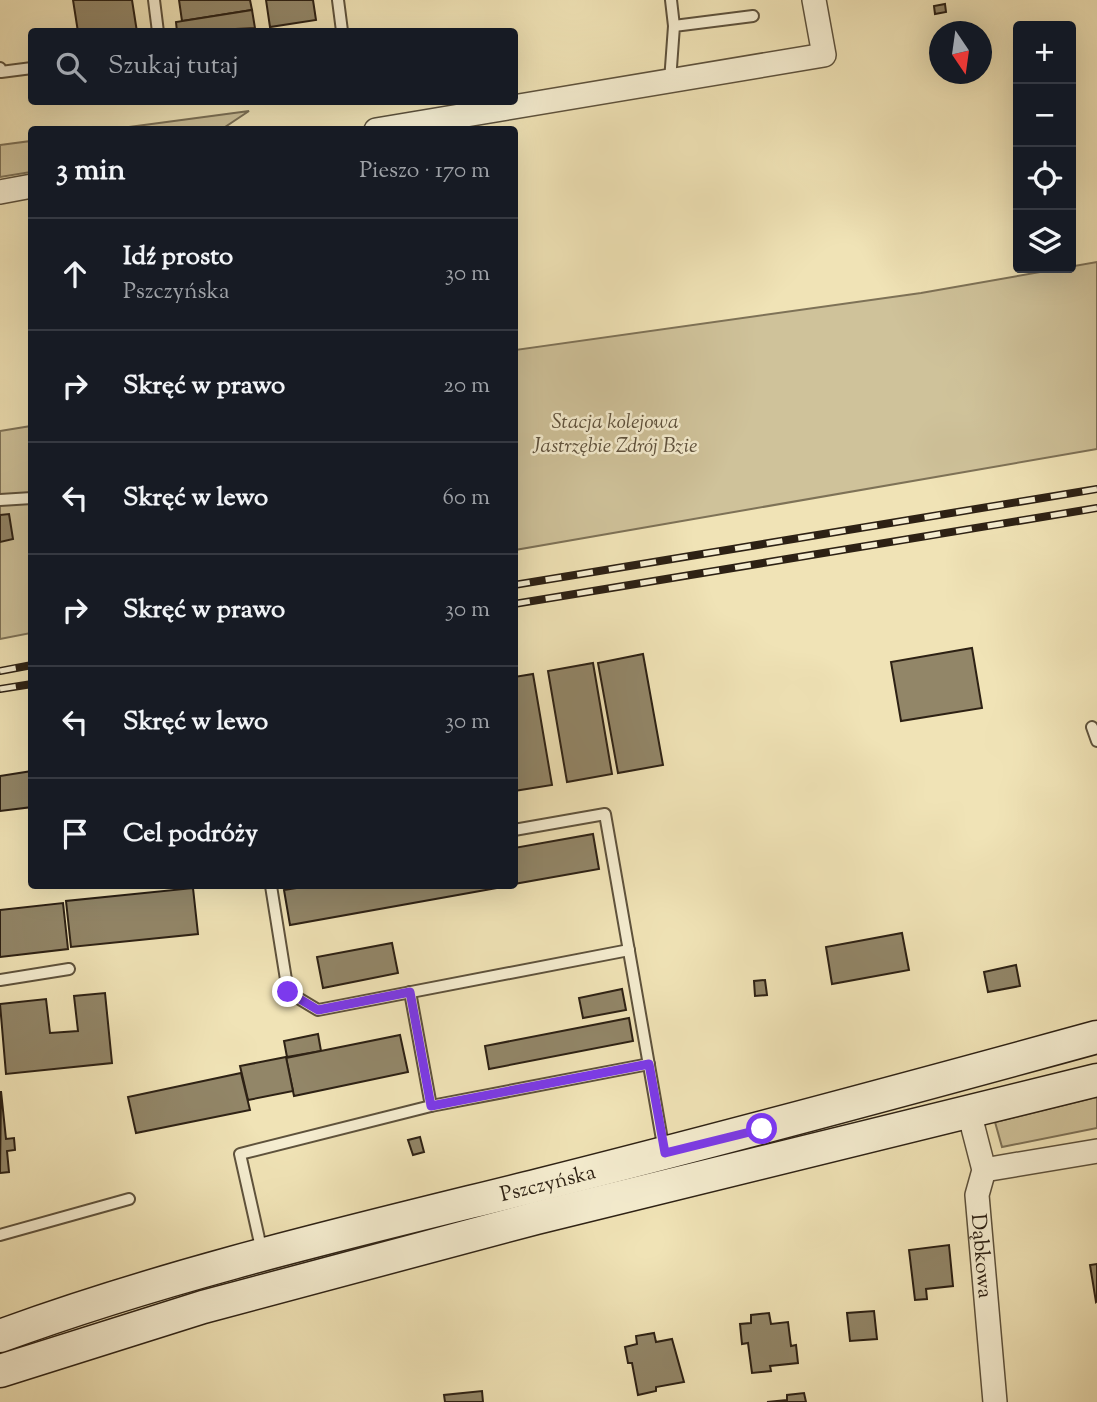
<!DOCTYPE html>
<html lang="pl">
<head>
<meta charset="utf-8">
<style>
	:root { --surface:#171b24; --page:#242831; --text:#f1f3f6; --muted:#9ea1a6; --line:#363941 }
	body { margin:0; font-family:"Sorts Mill Goudy",serif; background:var(--page); color:var(--text) }
	.controls { position:absolute; right:21px; top:21px; display:grid; overflow:hidden; border-radius:7px; box-shadow:0 7px 28px #0002 }
	.controls button { width:63px; height:63px; display:grid; place-items:center; padding:0; border:0; border-bottom:2px solid var(--line); background:var(--surface); color:var(--text); font:35px sans-serif }
	.compass { position:absolute; left:929px; top:21px; width:63px; height:63px; border-radius:50%; background:var(--surface); box-shadow:0 7px 28px #0002; rotate:167deg }
	.stop { position:absolute; width:21px; height:21px; margin:-16px; border:5px solid #7c3aed; border-radius:50%; background:#fff }
	.stop.end { background:#7c3aed; border-color:#fff; box-shadow:0 2px 7px #0008 }
	.list { margin:0; padding:0; list-style:none }
	h2 { display:flex; justify-content:space-between; align-items:center; height:91px; margin:0; padding:0 28px; font-size:30px }
	h2 small { font-size:23px; font-weight:400; color:var(--muted) }
	.list li { display:grid; grid-template-columns:46px 1fr auto; gap:21px; align-items:center; box-sizing:border-box; height:112px; padding:0 28px; border-top:2px solid var(--line) }
	.list b { display:block; font-size:26px; white-space:nowrap }
	.list p { margin:0; font-size:23px; white-space:nowrap; color:var(--muted) }
	.list em { font-size:23px; font-style:normal; color:var(--muted) }
	.icon { flex:none; width:38px; height:38px; fill:none; stroke:currentColor; stroke-width:2; stroke-linecap:round; stroke-linejoin:round }
	.map { position:relative; flex:none; width:1097px; height:1402px; overflow:hidden }
	.search { position:absolute; background:var(--surface); box-shadow:0 7px 28px #0002; left:28px; top:28px; width:490px; height:77px; display:flex; align-items:center; gap:18px; box-sizing:border-box; padding:0 24px; border-radius:7px; color:var(--muted); font-size:26px }
	.panel { position:absolute; background:var(--surface); box-shadow:0 7px 28px #0002; left:28px; top:126px; width:490px; height:763px; border-radius:7px }
	.map>svg:first-child { display:block }
</style>
</head>
<body>
<div class="map">
<svg width="1097" height="1402" viewBox="0 0 1097 1402">
	<rect width="100%" height="100%" fill="#f0e3b6"/>
	<filter id="stains"><feTurbulence type="fractalNoise" baseFrequency=".00286" numOctaves="4"/><feColorMatrix values="0 0 0 0 .2 0 0 0 0 .09 0 0 0 0 .02 0 0 0 .5 -.17"/></filter>
	<radialGradient id="worn" r=".72"><stop offset=".6" stop-color="#630" stop-opacity="0"/><stop offset="1" stop-color="#630" stop-opacity=".3"/></radialGradient>
	<g fill="#cfc29a" stroke="#7e7257" stroke-width="2">
		<path d="M249,111L222,129H114Z"/>
		<path d="M31,141V172L0,177V145Z"/>
		<path d="M1097,262V449L515,550V350L921,293Z"/>
		<path d="M31,426V633L0,639V431Z"/>
		<path d="M1097,1097V1128L1002,1147L995,1122Z"/>
	</g>
	<g fill="#928668" stroke="#2d2114" stroke-width="2">
		<path d="M73,0H132L137,32H78Z"/>
		<path d="M179,0H250L252,10L182,21Z"/>
		<path d="M266,0H313L316,20L270,27Z"/>
		<path d="M945,4L946,12L935,14L934,6Z"/>
		<path d="M252,10L255,28L177,32L176,22Z"/>
		<path d="M9,514L13,539L0,542V515Z"/>
		<path d="M972,648L982,708L901,721L891,662Z"/>
		<path d="M643,654L663,765L618,773L598,663Z"/>
		<path d="M593,663L612,774L567,782L548,671Z"/>
		<path d="M533,674L552,785L514,791V677Z"/>
		<path d="M32,771V807L0,811V776Z"/>
		<path d="M593,834L599,869L514,884V848Z"/>
		<path d="M309,886H508L290,925L284,890Z"/>
		<path d="M193,888L198,934L71,947L66,901Z"/>
		<path d="M63,903L68,949L0,957V910Z"/>
		<path d="M902,933L909,970L832,984L826,947Z"/>
		<path d="M392,943L398,973L323,988L317,957Z"/>
		<path d="M1016,965L1020,986L988,992L984,972Z"/>
		<path d="M765,980L767,995L755,996L754,981Z"/>
		<path d="M622,989L626,1010L583,1018L579,998Z"/>
		<path d="M105,993L112,1063L6,1074L0,1004L46,999L50,1033L78,1031L74,996Z"/>
		<path d="M629,1018L633,1041L489,1069L485,1046Z"/>
		<path d="M318,1034L321,1051L287,1057L284,1041Z"/>
		<path d="M400,1035L408,1072L294,1096L286,1058Z"/>
		<path d="M286,1057L293,1091L248,1100L240,1066Z"/>
		<path d="M241,1073L250,1110L136,1133L128,1097Z"/>
		<path d="M1,1091L6,1139L14,1138L15,1150L7,1151L9,1172L0,1173Z"/>
		<path d="M420,1137L424,1152L413,1155L408,1140Z"/>
		<path d="M949,1245L953,1286L926,1289L927,1299L915,1300L909,1250Z"/>
		<path d="M1097,1264V1301L1096,1302L1090,1265Z"/>
		<path d="M874,1311L877,1339L850,1341L847,1313Z"/>
		<path d="M769,1313L771,1324L788,1322L791,1346L796,1345L798,1363L770,1366L771,1371L752,1373L748,1343L742,1344L740,1324L751,1323V1315Z"/>
		<path d="M654,1333L656,1342L672,1339L684,1382L656,1387V1391L638,1395L632,1363H628L625,1347L637,1344L636,1336Z"/>
		<path d="M482,1391L483,1402H445L444,1395Z"/>
		<path d="M804,1393L806,1402H767L787,1400V1395Z"/>
	</g>
	<g fill="none" stroke-linecap="round" stroke-linejoin="round">
		<defs>
			<g id="lane">
				<path d="M154,0L158,32"/>
				<path d="M338,0L342,31"/>
				<path d="M671,0L674,26"/>
				<path d="M0,68L1,72L32,68"/>
				<path d="M670,81L674,26L753,16"/>
				<path d="M0,500L32,498"/>
				<path d="M1092,727L1097,741"/>
				<path d="M514,830L605,814L664,1151"/>
				<path d="M271,886L288,992L318,1010L629,950"/>
				<path d="M0,980L69,969"/>
				<path d="M431,1106L649,1064"/>
				<path d="M0,1235L129,1199"/>
				<path d="M262,1252L240,1154L431,1106L410,992"/>
			</g>
			<g id="street">
				<path d="M376,130L824,55L814,0"/>
				<path d="M0,192L32,186"/>
				<path id="s1" d="M969,1112L984,1170L977,1195L995,1402"/>
				<path d="M984,1170L1097,1151"/>
			</g>
			<g id="secondary">
				<path id="s2" d="M0,1336C175,1272 358,1230 539,1185C726,1138 911,1088 1097,1037"/>
				<path d="M0,1371L203,1307L536,1218L1097,1080"/>
			</g>
		</defs>
		<use href="#lane" stroke="#5e523c" stroke-width="14"/>
		<use href="#street" stroke="#5e523c" stroke-width="26"/>
		<use href="#secondary" stroke="#2d2114" stroke-width="35"/>
		<use href="#lane" stroke="#f5edd0" stroke-width="10"/>
		<use href="#street" stroke="#f5edd0" stroke-width="23"/>
		<use href="#secondary" stroke="#f5edd0" stroke-width="32"/>
		<defs>
			<g id="rail">
				<path d="M514,585L1097,489"/>
				<path d="M514,604L1097,508"/>
				<path d="M0,671L32,665"/>
				<path d="M0,689L32,684"/>
			</g>
		</defs>
		<use href="#rail" stroke="#2d2114" stroke-width="8"/>
		<use href="#rail" stroke="#f5edd0" stroke-width="5" stroke-dasharray="16" stroke-linecap="butt"/>
	</g>
	<g fill="none" stroke-linecap="round" stroke-linejoin="round">
		<path stroke="#7c3aed" stroke-width="9" d="M288,992L318,1010L410,992L431,1106L649,1064L665,1153L762,1129"/>
	</g>
	<g text-anchor="middle" stroke-width="5" stroke-linejoin="round" paint-order="stroke">
		<g font-size="21" font-style="italic" fill="#5e513c" stroke="#f5edd0">
			<text x="615" y="428">Stacja kolejowa<tspan x="615" dy="24">Jastrzębie Zdrój Bzie</tspan></text>
		</g>
		<g font-size="21" fill="#2d2114" stroke="#f5edd0">
			<text dy="7" stroke="none"><textPath href="#s2" startOffset="569">Pszczyńska</textPath></text>
			<text dy="7" stroke="none"><textPath href="#s1" startOffset="147">Dąbkowa</textPath></text>
		</g>
	</g>
	<rect width="100%" height="100%" filter="url(#stains)"/>
	<rect width="100%" height="100%" fill="url(#worn)"/>
</svg>
<div class="controls">
<button>+</button>
<button>−</button>
<button><svg class="icon" aria-label="locate" viewBox="0 0 24 24"><circle cx="12" cy="12" r="6"/><path d="M12 2v4M12 18v4M2 12h4M18 12h4"/></svg></button>
<button><svg class="icon" aria-label="layers" viewBox="0 0 24 24"><path d="M12 4l9 5-9 5-9-5zM3 14l9 5 9-5"/></svg></button>
</div>
<svg class="compass" viewBox="-18 -18 36 36"><path d="M0-13l5 13h-10z" fill="#e53935"/><path d="M0 13l5-13h-10z" fill="#9ea1a6"/></svg>
<div class="stop" style="left:762px;top:1129px"></div>
<div class="stop end" style="left:288px;top:992px"></div>
<div class="search"><svg class="icon" aria-label="search" viewBox="0 0 24 24"><circle cx="10" cy="10" r="6"/><path d="M15 15l6 6"/></svg>Szukaj tutaj</div>
<section class="panel">
<h2>3 min<small>Pieszo · 170 m</small></h2>
<ul class="list">
<li><svg class="icon" aria-label="ahead" viewBox="0 0 24 24"><path d="M12 20V5M6 11l6-6 6 6"/></svg><div><b>Idź prosto</b><p>Pszczyńska</p></div><em>30 m</em></li>
<li><svg class="icon" aria-label="right" viewBox="0 0 24 24"><path d="M7 20v-9h11M14 6l5 5-5 5"/></svg><div><b>Skręć w prawo</b></div><em>20 m</em></li>
<li><svg class="icon" aria-label="left" viewBox="0 0 24 24"><path d="M17 20v-9H6M10 6l-5 5 5 5"/></svg><div><b>Skręć w lewo</b></div><em>60 m</em></li>
<li><svg class="icon" aria-label="right" viewBox="0 0 24 24"><path d="M7 20v-9h11M14 6l5 5-5 5"/></svg><div><b>Skręć w prawo</b></div><em>30 m</em></li>
<li><svg class="icon" aria-label="left" viewBox="0 0 24 24"><path d="M17 20v-9H6M10 6l-5 5 5 5"/></svg><div><b>Skręć w lewo</b></div><em>30 m</em></li>
<li><svg class="icon" aria-label="arrive" viewBox="0 0 24 24"><path d="M6 21V4h12l-3 4 3 4H6"/></svg><div><b>Cel podróży</b></div></li>
</ul>
</section>
</div>
</body>
</html>
